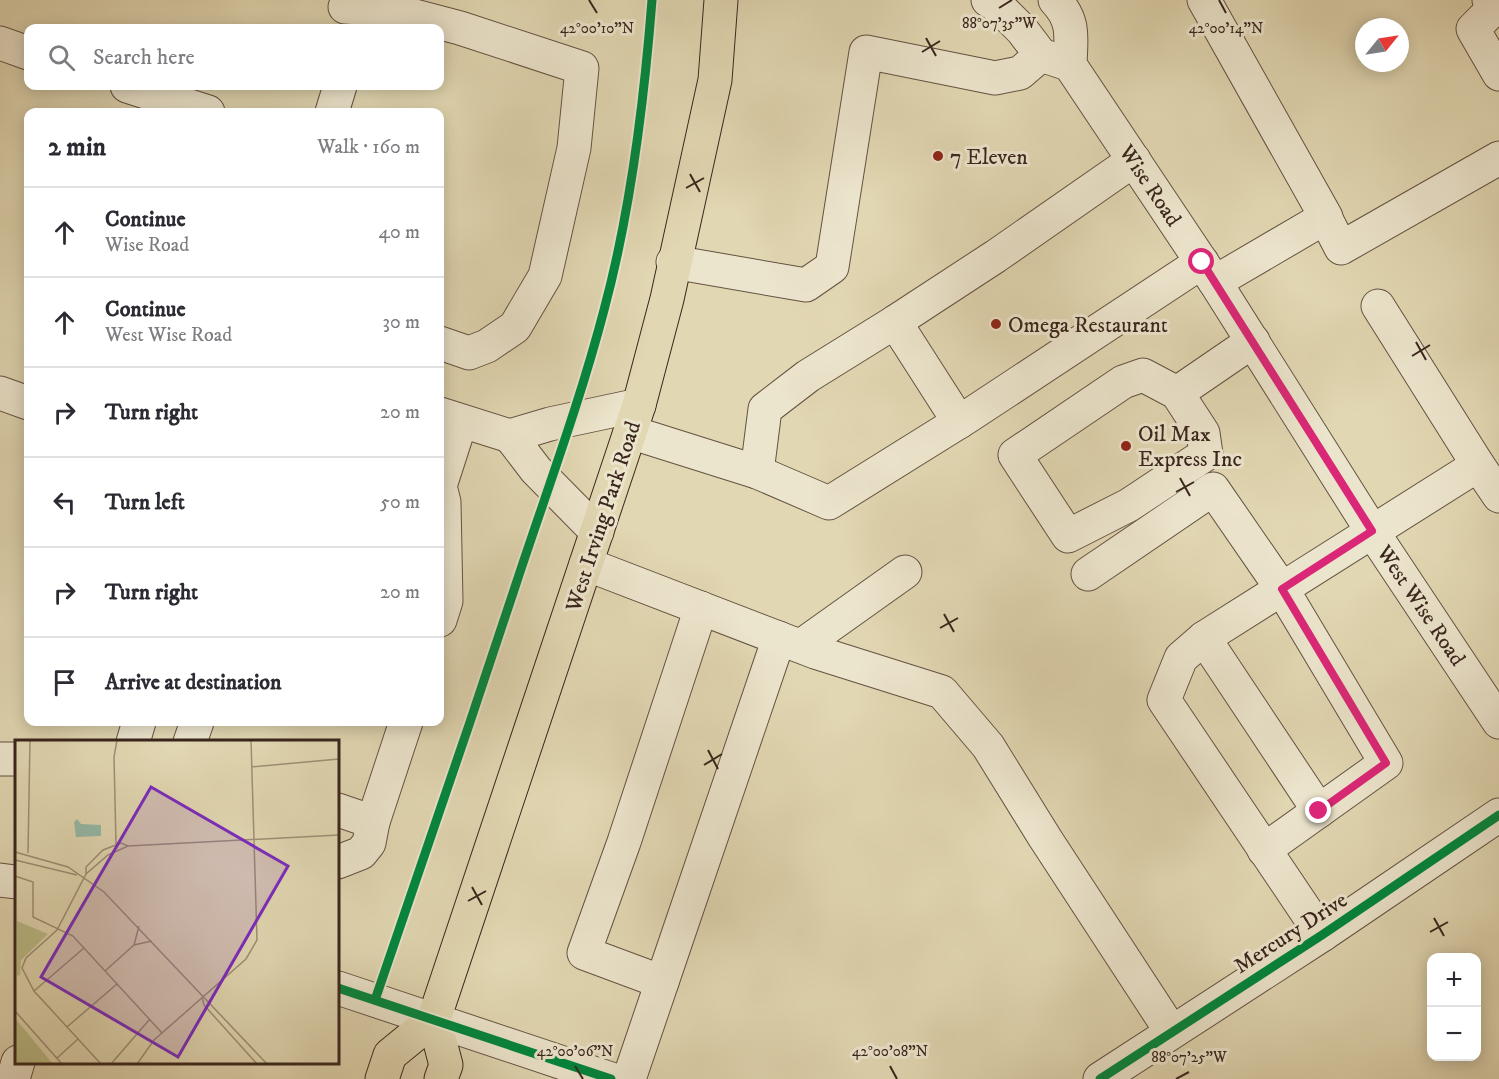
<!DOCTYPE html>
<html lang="en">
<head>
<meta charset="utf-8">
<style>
	:root { --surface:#fff; --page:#f7f7f7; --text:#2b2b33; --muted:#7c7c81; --line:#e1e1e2 }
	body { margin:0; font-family:"IM FELL DW Pica",serif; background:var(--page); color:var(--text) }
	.controls { position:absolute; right:18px; bottom:18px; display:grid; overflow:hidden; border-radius:12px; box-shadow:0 3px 15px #0003 }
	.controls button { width:54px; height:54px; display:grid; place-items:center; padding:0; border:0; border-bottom:2px solid var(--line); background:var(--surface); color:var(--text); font:30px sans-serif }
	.compass { position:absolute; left:1355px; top:18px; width:54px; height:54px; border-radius:50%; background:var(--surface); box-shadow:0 3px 15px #0003; rotate:60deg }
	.stop { position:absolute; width:18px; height:18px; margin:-14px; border:4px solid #db2777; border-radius:50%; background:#fff }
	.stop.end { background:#db2777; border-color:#fff; box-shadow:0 2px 6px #0008 }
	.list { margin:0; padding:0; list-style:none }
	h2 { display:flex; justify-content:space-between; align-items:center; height:78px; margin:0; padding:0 24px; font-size:26px }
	h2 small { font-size:20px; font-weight:400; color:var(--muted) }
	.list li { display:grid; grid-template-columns:39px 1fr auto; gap:18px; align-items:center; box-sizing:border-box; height:90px; padding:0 24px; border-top:2px solid var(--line) }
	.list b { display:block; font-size:22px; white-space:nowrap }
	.list p { margin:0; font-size:20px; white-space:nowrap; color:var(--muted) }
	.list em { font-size:20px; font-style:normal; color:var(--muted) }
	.icon { flex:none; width:33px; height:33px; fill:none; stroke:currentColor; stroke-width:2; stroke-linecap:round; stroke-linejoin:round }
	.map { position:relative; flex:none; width:1499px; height:1079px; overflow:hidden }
	.search { position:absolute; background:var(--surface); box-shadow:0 3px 15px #0003; left:24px; top:24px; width:420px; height:66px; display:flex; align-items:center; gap:15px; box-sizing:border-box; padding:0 21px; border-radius:12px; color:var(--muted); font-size:22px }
	.panel { position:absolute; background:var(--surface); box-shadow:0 3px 15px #0003; left:24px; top:108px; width:420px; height:618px; border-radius:12px }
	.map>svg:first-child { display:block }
</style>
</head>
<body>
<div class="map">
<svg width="1499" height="1079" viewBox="0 0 1499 1079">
	<rect width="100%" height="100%" fill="#e1d7b2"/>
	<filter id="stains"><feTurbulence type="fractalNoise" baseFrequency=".00333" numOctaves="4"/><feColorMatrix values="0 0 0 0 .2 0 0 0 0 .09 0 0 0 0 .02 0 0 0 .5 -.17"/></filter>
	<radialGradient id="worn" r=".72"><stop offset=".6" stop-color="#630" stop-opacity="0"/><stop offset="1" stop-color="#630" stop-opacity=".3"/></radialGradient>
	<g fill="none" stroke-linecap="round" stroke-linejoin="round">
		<defs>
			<g id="minor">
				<path d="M988,0L1000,8L1022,30L1041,55L1062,62"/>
				<path d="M1055,0C1075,21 1071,37 1070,65L1215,282L1372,531L1499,722"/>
				<path d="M1204,0L1326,217L1215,282"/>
				<path d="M1489,0L1494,8L1473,29L1499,74"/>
				<path d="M345,7L392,10L460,28L582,68L574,148L545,276L515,327L487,346L469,353L440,343"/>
				<path d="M0,43L28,53"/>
				<path d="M127,86L208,112"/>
				<path d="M332,112L340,86"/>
				<path d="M1325,217L1341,248L1499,158"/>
				<path d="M673,262L806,285L832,267L866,52L995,78L1020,73L1041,55"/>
				<path d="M1378,306L1478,465"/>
				<path d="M895,322L959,422"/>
				<path d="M0,393L28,403"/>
				<path d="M1177,393L1203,433L1206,454L1129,505L1068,536L1015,455L1123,382L1143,375L1177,393L1253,341"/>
				<path d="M440,414L510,436L550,424L639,405"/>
				<path d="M630,432L757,472L829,503L967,417L1202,262"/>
				<path d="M510,436L536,470L597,532"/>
				<path d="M757,472L765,409L808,376L895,322L996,256L1134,160"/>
				<path d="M586,564L815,652L942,692L988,746L1045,838L1171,1031"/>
				<path d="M1088,574L1213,489L1282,589L1386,763L1264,850"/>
				<path d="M440,620L446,601L444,502L440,486L461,421"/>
				<path d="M1204,638L1319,811"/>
				<path d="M801,646L905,572"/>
				<path d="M133,742L139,722"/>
				<path d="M190,742L197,722"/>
				<path d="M0,759H16"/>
				<path d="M338,810L373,822"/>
				<path d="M338,862L361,853L369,843L373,822L406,722"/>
				<path d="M0,880L16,882"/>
				<path d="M1322,935L1164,700L1181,658L1204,638L1478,465L1499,496"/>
				<path d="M662,982L779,638"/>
				<path d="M338,988L611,1079"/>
				<path d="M13,1079L18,1062"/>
				<path d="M629,1079L662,982L584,953L624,842L701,608"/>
				<path d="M1100,1079L1322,935L1499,815"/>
			</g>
			<g id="major">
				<path d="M434,1019L446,1065L441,1079"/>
				<path d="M382,1079L390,1055L434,1019L639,405L667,299L715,80L721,0"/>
			</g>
		</defs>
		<use href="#minor" stroke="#645242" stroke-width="35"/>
		<use href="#major" stroke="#3a261d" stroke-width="35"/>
		<use href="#minor" stroke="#ece5cd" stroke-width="33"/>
		<use href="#major" stroke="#e1d7b2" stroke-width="33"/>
		<defs>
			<g id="cycleway">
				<path d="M338,988L611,1079"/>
				<path d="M375,1000C423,862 470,723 516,584C546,493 580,402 604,310C631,210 644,103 652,0"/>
				<path d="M1100,1079L1322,935L1499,815"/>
			</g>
		</defs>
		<use href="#cycleway" stroke="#ece5cd" stroke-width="13"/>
		<use href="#cycleway" stroke="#00873e" stroke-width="9"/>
	</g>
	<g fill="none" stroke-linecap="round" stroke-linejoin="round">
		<path stroke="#db2777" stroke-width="8" d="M1202,262L1372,531L1282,589L1386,763L1319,811"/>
	</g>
	<path fill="none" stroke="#3a261d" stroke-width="2" d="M589,0L597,13M1219,0L1226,13M999,8L1012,0M926,38L936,56M922,52L940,41M690,174L700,192M686,188L704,178M1416,342L1426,360M1412,356L1430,345M1180,478L1190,496M1176,492L1194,482M944,614L954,632M940,628L958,618M708,750L718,769M704,765L722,754M472,887L482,905M468,901L486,891M1434,918L1444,936M1430,932L1448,922M575,1066L583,1079M890,1066L897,1079M1176,1079L1189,1072"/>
	<g fill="#8f2418" stroke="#ece5cd" stroke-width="2">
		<circle cx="938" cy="156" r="6"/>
		<circle cx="996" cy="324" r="6"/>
		<circle cx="1126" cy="446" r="6"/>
	</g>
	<g text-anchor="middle" stroke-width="6" stroke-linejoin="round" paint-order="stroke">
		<g font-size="22" fill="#3a261d" stroke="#ece5cd" text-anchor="start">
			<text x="950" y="164">7 Eleven</text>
			<text x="1008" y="332">Omega Restaurant</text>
			<text x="1138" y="441">Oil Max<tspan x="1138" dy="25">Express Inc</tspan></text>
		</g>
		<g font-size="22" fill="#3a261d" stroke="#ece5cd">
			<text transform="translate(1151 185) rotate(56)" y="8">Wise Road</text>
			<text transform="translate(602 516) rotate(-72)" y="8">West Irving Park Road</text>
			<text transform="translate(1422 605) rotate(56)" y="8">West Wise Road</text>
			<text transform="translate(1290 932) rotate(-33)" y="8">Mercury Drive</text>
		</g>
	</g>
	<g transform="translate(15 740)">
		<rect width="324" height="324" fill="#e1d7b2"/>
		<path d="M2,181L33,194L6,220L5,235L2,236ZM0,278L38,324H0Z" fill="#bbbc87"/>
		<path d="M62,79L66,84L86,85V96L61,97L59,82Z" fill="#95baa8"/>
		<path fill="none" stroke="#9e9076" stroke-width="1.5" d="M236,27L324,19M101,104L99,17L102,0M0,112L53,127L89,152L252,324M13,113L15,0M0,120L62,135M71,134V127L88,110L106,103L113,106M0,136L18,142V177L58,196L147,293M119,205L124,186M90,231L119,205L137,201M19,251L69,208M187,257L189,265L242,324M0,271L47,324M52,287L102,244M42,318L63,299M86,324L19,251L7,228L11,218L42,190L71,134L93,115L113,106L324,95M96,324L134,280M122,324L139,300L231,219L242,200L236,0"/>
		<path fill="#7b2cbf" fill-opacity="0.15" stroke="#7b2cbf" stroke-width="3" d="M136,47L273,126L163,317L26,237Z"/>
		<rect width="324" height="324" fill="none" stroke="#3a261d" stroke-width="3"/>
	</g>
	<g font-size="15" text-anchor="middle" fill="#3a261d" stroke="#ece5cd" stroke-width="6" stroke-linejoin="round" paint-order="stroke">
		<text x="999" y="28">88°07'35"W</text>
		<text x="597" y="33">42°00'10"N</text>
		<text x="1226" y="33">42°00'14"N</text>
		<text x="575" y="1056">42°00'06"N</text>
		<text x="890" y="1056">42°00'08"N</text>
		<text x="1189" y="1062">88°07'25"W</text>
	</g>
	<rect width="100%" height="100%" filter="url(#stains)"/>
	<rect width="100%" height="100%" fill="url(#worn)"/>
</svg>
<div class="controls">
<button>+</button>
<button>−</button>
</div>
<svg class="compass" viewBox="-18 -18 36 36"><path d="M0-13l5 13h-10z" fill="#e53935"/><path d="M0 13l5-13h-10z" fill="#7c7c81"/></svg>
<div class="stop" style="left:1202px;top:262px"></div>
<div class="stop end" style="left:1319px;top:811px"></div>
<div class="search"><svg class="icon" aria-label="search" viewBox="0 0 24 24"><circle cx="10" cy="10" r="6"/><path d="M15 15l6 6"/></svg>Search here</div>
<section class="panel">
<h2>2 min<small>Walk · 160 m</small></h2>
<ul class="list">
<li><svg class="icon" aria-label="ahead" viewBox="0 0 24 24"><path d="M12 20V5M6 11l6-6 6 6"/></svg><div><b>Continue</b><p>Wise Road</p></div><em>40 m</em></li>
<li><svg class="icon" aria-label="ahead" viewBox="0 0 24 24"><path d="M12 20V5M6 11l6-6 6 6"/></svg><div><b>Continue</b><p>West Wise Road</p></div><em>30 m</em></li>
<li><svg class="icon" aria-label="right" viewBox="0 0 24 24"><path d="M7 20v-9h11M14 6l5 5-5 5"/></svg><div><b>Turn right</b></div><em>20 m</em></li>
<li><svg class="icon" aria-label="left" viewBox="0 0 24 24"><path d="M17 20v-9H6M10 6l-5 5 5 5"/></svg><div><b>Turn left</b></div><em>50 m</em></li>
<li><svg class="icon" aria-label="right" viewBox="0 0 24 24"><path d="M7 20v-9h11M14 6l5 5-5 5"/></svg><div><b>Turn right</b></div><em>20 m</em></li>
<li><svg class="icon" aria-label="arrive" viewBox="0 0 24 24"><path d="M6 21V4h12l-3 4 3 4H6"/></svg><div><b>Arrive at destination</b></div></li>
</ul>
</section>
</div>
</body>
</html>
